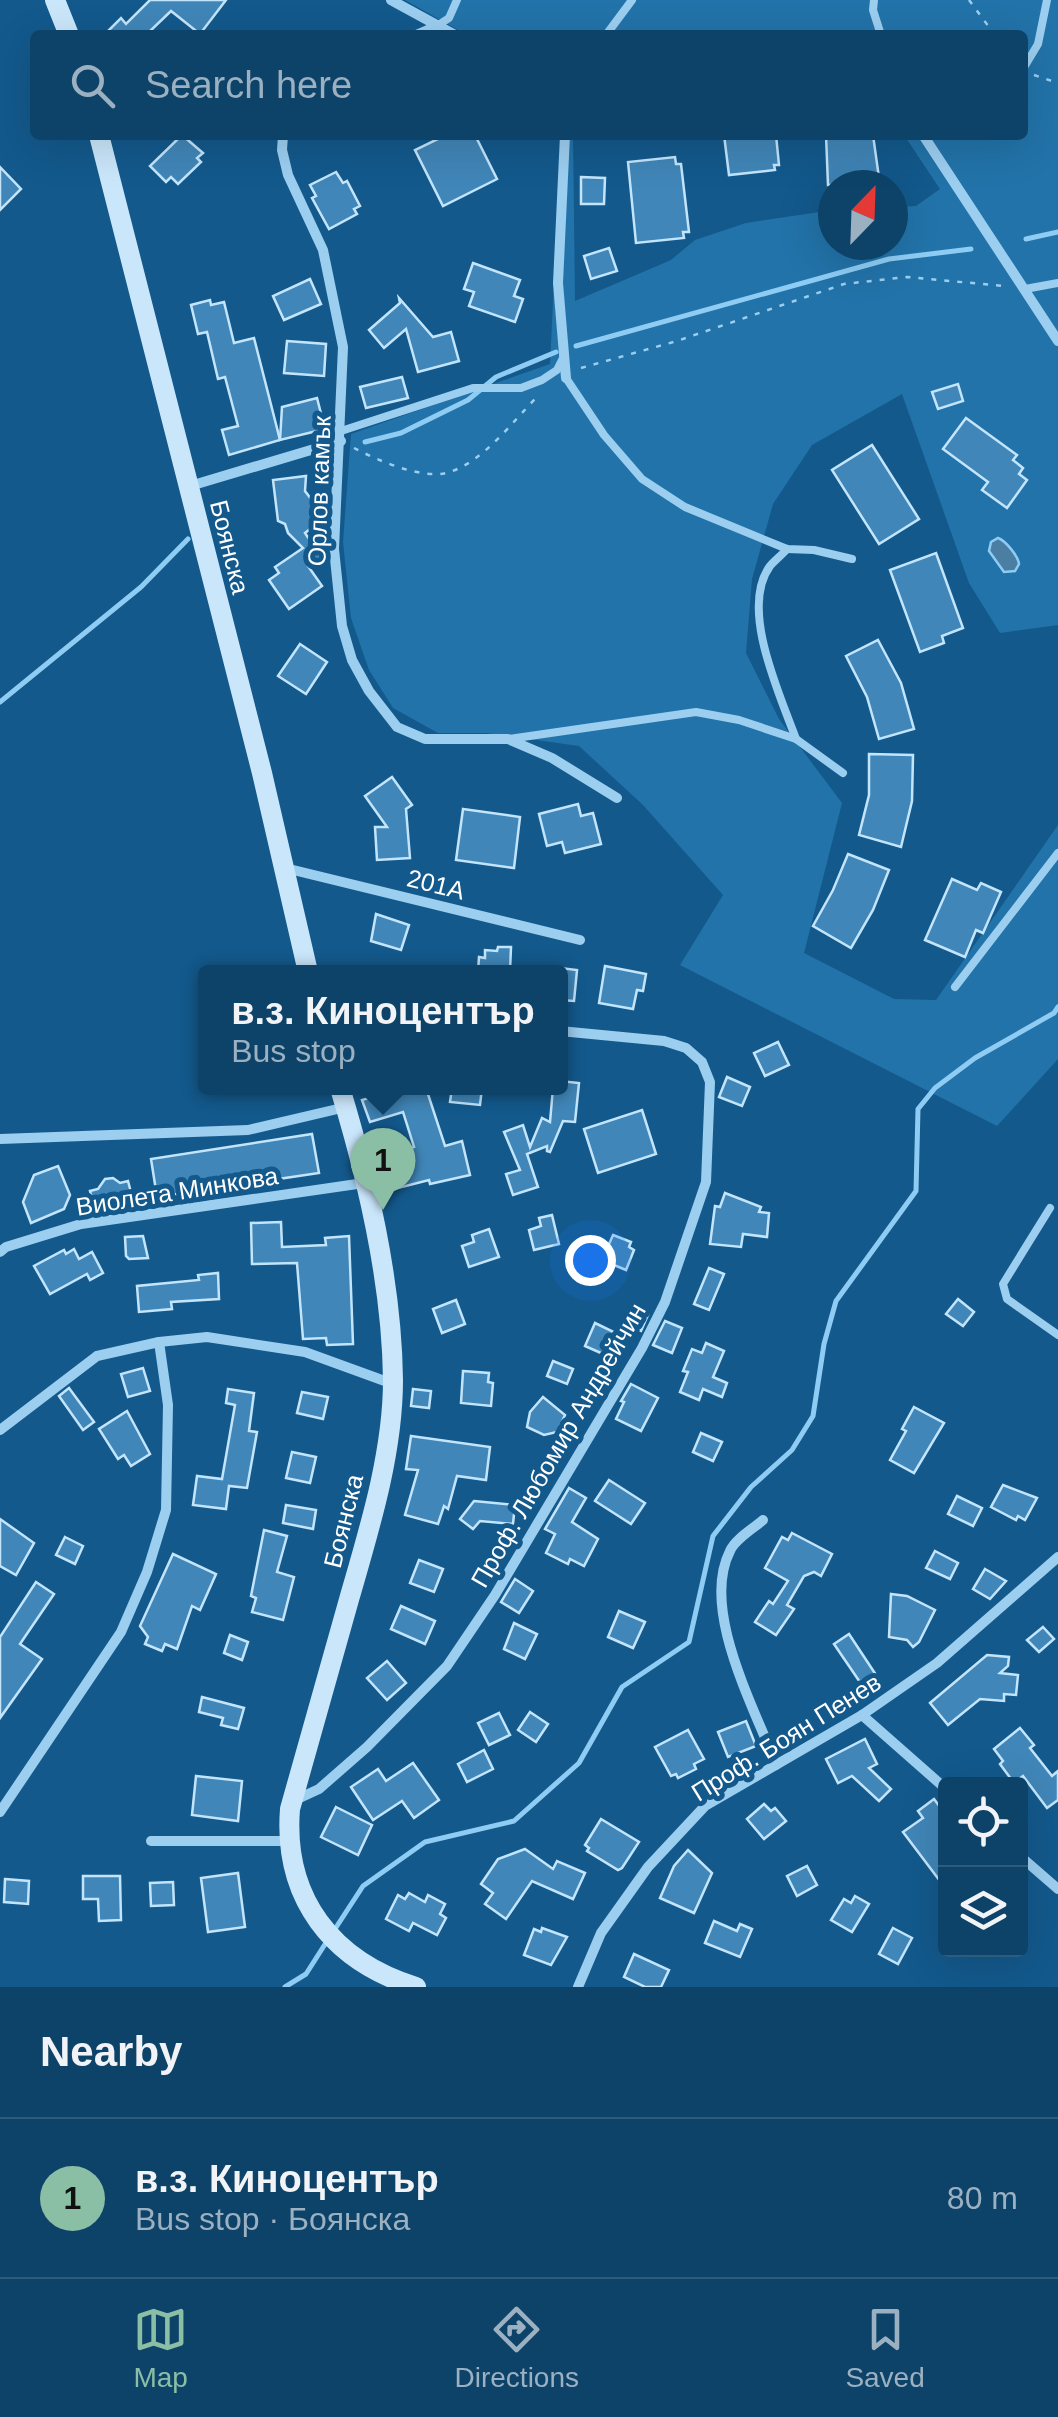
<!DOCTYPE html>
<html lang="en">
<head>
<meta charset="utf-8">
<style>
	:root { --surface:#0e4369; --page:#1c4e71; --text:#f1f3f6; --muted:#9bb0c0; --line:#2e5c7d; --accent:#8abfa5 }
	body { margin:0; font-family:Arial,sans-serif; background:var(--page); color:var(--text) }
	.controls { position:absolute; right:30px; bottom:30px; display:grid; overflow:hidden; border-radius:10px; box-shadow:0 10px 40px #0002 }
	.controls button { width:90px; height:90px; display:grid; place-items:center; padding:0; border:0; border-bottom:2px solid var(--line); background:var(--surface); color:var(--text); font:50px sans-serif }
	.compass { position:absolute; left:818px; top:170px; width:90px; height:90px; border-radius:50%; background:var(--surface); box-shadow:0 10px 40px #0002; rotate:23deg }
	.you { position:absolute; left:590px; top:1260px; width:35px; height:35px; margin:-25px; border:8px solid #fff; border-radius:50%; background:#1a73e8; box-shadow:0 0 0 15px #1a73e833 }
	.badge { display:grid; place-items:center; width:65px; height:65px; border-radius:50%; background:var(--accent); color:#111; font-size:32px; font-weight:700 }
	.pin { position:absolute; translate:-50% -82px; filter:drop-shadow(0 2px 5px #0008) }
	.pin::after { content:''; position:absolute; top:52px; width:35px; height:30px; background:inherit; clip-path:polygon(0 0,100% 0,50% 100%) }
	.popup { position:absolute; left:198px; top:965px; width:370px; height:130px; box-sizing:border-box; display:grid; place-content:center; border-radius:10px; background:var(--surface); filter:drop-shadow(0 2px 8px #0005); font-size:32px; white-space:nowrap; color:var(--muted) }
	.popup b { font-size:38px; color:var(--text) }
	.popup::after { content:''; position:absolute; left:50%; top:100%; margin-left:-20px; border:20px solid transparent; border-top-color:var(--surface) }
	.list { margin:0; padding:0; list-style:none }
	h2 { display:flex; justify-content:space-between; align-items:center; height:130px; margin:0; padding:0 40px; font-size:42px }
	h2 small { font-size:32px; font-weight:400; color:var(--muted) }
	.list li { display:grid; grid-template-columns:65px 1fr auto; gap:30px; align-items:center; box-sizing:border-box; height:160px; padding:0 40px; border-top:2px solid var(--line) }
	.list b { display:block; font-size:38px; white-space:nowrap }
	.list p { margin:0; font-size:32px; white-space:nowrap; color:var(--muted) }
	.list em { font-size:32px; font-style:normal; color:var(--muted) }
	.icon { flex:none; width:55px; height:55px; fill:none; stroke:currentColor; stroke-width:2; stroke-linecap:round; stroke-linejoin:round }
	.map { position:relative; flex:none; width:1058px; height:1987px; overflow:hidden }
	.search { position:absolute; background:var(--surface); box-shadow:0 10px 40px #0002; left:30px; right:30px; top:30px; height:110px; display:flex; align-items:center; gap:25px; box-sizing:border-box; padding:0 35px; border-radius:10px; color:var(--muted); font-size:38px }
	.sheet { height:290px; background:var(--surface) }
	nav { display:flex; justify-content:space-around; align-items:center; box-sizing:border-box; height:140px; border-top:2px solid var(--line); background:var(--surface); font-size:28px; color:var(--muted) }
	nav a { display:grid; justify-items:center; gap:5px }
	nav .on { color:var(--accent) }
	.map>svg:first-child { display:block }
</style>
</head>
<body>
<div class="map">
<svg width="1058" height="1987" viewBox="0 0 1058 1987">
	<rect width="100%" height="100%" fill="#13598c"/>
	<path fill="#2273a9" d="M405,0H1058V625L1000,633L969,583L902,394L812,445L773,504L752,579L746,653L779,719L842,803L804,953L894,999L936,1000L1058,825V1059L997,1126L680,965L723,895L643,805L579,746L486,733H438L393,708L369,670L351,618L343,542L351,434L550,364L561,135H573L575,301L671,260L695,240L746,223L833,210V245H893V207L916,206L940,189L904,135H1023V35H467Z"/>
	<path fill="#4b7ea3" stroke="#8eccf4" stroke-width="2.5" d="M998,538C1006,541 1018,556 1019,564L1015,571L1004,572L989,551L991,542Z"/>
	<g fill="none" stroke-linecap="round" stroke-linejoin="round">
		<g stroke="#8eccf4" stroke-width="5">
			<path d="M1026,239L1058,232"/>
			<path d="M576,346L889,259L971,249"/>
			<path d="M365,442L401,433L468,400L496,377L556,352"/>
			<path d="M0,702L141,587L188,539"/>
			<path d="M335,1929L363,1886L425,1842L514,1821L579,1763L622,1687L689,1642L713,1536L751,1487L792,1450L813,1416L824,1344L836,1301L916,1191L918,1109L935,1088L975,1058L1054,1013L1058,1007"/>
			<path d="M285,1987L306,1974L329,1938"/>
		</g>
	</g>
	<g fill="#4086b8" stroke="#c3e5fc" stroke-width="2.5">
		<path d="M150,0H226L200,34L171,11L146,35H104L121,18L126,24Z"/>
		<path d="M182,135L203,153L197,158L201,162L178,184L171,177L166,182L150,166Z"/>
		<path d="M446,135H475L497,179L443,206L415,150Z"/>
		<path d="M724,135H776L779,165H774L775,170L729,175Z"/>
		<path d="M826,135H873L880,185H828Z"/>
		<path d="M675,157L676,164H681L689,232H683L684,238L636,243L628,162Z"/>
		<path d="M0,167L21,189L0,210Z"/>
		<path d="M336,172L343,183L347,181L360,206L354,209L357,214L329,229L312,198L316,196L310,185Z"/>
		<path d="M581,177L605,178L604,204H581Z"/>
		<path d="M609,248L617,271L591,279L584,256Z"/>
		<path d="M473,263L520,280L514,296L523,299L515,322L469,306L474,292L464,289Z"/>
		<path d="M310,279L321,304L284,320L273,296Z"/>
		<path d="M399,298L433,337L451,332L459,361L418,372L406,329L384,348L369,330L400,303Z"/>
		<path d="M210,300L211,305L224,302L234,343L254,338L280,440L229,455L222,430L238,426L225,377L218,379L207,332L198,334L191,305Z"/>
		<path d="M287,341L326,344L324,376L284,373Z"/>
		<path d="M402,377L408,398L366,408L360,387Z"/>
		<path d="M958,384L963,401L938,409L932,392Z"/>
		<path d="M317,398L325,429L280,440L282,407Z"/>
		<path d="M966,418L1017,455L1013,460L1023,468L1019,474L1027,480L1007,508L982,490L988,482L943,449Z"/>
		<path d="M872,445L919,519L879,544L832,470Z"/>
		<path d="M306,476L305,491L325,517L305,533L321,557L308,566L322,586L289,609L269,580L279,573L275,567L303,548L288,533L285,524L278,521L273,480Z"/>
		<path d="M936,553L963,628L942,636L944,643L920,652L890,570Z"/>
		<path d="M878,640L901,683L914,729L879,739L867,697L846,656Z"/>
		<path d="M300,644L327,662L306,694L278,676Z"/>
		<path d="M869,754L913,755L912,801L901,847L859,835L869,795Z"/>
		<path d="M392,777L412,805L406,809L410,858L377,860L375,827H387L365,796Z"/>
		<path d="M578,804L581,816L593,813L601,844L565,853L562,842L547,846L539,814Z"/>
		<path d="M463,809L520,817L514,868L456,860Z"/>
		<path d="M848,854L889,870L873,910L851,948L813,926L833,890Z"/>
		<path d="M952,879L977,890L981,883L1001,892L983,933L976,930L965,957L925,940Z"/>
		<path d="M376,914L409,925L401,950L371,941Z"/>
		<path d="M498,947H511L510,972H478L479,957L485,958V950L497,951Z"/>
		<path d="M605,966L646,974L643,991L637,990L633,1009L599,1003Z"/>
		<path d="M560,968L577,970L574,1001L560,1000Z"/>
		<path d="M778,1042L789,1065L765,1076L754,1053Z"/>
		<path d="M727,1077L750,1087L742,1106L719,1097Z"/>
		<path d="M560,1081L579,1083L575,1122L563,1121L550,1152L547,1151V1146L527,1154L538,1187L513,1195L506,1174L520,1170L504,1132L523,1125L530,1147L542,1118L550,1122L553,1088H560Z"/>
		<path d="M402,1088H426L445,1146L462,1141L470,1175L430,1184L429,1180L394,1189L389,1168L380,1170L377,1157L414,1147L403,1112L370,1122L362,1100Z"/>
		<path d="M452,1088H482L480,1105L450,1102Z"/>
		<path d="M642,1110L656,1154L598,1173L584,1129Z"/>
		<path d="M312,1134L319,1173L157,1197L151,1159Z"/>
		<path d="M58,1166L70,1195L64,1209L31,1223L23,1202L34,1175Z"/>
		<path d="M113,1178L120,1183L128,1181L133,1200L95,1210L90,1191L98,1189L105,1179Z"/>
		<path d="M725,1193L761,1207L759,1212L769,1213L767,1237L743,1234L741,1247L710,1244L715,1206L720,1207Z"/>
		<path d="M552,1215L559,1244L534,1250L529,1230L541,1226L539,1218Z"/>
		<path d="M281,1222L282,1247L326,1245L325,1238L349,1236L353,1344L327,1345L326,1338L303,1339L297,1263L252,1264L251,1223Z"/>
		<path d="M489,1229L499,1257L469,1267L462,1246L474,1242L472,1235Z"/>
		<path d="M613,1235L631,1242L629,1247L634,1250L626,1270L602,1260Z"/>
		<path d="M143,1236L148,1258L129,1259L126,1256L125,1237Z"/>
		<path d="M74,1249L79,1259L92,1252L103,1273L90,1280L87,1274L50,1294L34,1266L64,1250L66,1254Z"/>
		<path d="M709,1268L724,1274L709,1310L694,1304Z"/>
		<path d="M218,1273L219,1299L171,1302L172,1309L139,1312L137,1286L199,1280L198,1275Z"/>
		<path d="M958,1299L974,1312L963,1326L946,1314Z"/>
		<path d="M456,1300L465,1324L442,1333L433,1309Z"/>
		<path d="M631,1308L648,1315L641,1331L624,1324Z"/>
		<path d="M665,1321L682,1328L672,1353L653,1345Z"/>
		<path d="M595,1323L620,1335L610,1357L585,1346Z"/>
		<path d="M706,1343L724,1351L713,1377L727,1383L722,1397L703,1389L699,1400L680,1392L688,1372L683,1371L692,1349L702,1353Z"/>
		<path d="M553,1361L573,1369L567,1384L547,1376Z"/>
		<path d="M143,1368L150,1391L128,1397L121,1374Z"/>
		<path d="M463,1371L489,1373L488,1382L493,1383L491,1406L461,1403Z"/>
		<path d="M631,1384L658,1398L641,1431L616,1419L624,1402L621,1401Z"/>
		<path d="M69,1388L94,1422L83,1430L59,1396Z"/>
		<path d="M228,1389L254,1393L249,1431L257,1432L247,1488L229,1486L226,1509L193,1505L197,1476L222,1479L235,1405L226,1403Z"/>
		<path d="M413,1389L431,1391L429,1408L411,1406Z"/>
		<path d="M302,1392L328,1397L323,1419L297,1413Z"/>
		<path d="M543,1397L565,1415L557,1432L544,1435L527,1427L530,1412Z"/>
		<path d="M914,1407L944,1423L914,1473L890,1460L906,1431L902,1429Z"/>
		<path d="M127,1411L150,1454L131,1466L124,1455L118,1459L99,1429Z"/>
		<path d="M701,1433L722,1442L713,1461L693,1452Z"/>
		<path d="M411,1436L490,1447L486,1480L457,1476L448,1509L444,1506L438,1524L405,1515L418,1470L406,1469Z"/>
		<path d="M292,1452L316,1457L310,1483L286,1478Z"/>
		<path d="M609,1480L645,1503L631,1524L595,1501Z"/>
		<path d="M1003,1485L1037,1498L1025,1520L1018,1516L1016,1520L991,1507Z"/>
		<path d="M569,1488L586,1498L572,1522L598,1539L584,1566L570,1559L568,1564L546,1553L555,1534L545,1529Z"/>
		<path d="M957,1496L982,1508L973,1526L948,1514Z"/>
		<path d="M474,1501L515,1505L513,1524L480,1521L473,1529L460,1519Z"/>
		<path d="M286,1505L316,1510L313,1529L283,1523Z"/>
		<path d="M0,1519L34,1543L16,1575L0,1566Z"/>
		<path d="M264,1530L287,1536L277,1572L294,1577L283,1620L252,1612L256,1598L251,1596Z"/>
		<path d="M792,1533L832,1554L821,1576L814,1572L804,1576L787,1605L794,1609L776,1635L755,1622L769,1601L773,1604L788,1581L765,1568L782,1537L788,1540Z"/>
		<path d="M65,1537L83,1546L75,1564L56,1555Z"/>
		<path d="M935,1551L958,1563L950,1579L926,1568Z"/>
		<path d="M173,1554L216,1574L200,1610L192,1606L177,1649L165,1644L162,1651L145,1644L148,1637L140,1626Z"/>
		<path d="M419,1560L443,1569L434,1592L410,1583Z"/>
		<path d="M985,1569L1006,1581L990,1599L973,1589Z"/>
		<path d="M515,1579L533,1591L519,1613L501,1602Z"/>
		<path d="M36,1582L54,1594L20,1644L42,1659L0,1718V1637Z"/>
		<path d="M891,1594L907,1596L935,1610L919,1642L913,1647L907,1640L889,1637Z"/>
		<path d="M401,1606L435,1621L425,1644L391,1629Z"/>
		<path d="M619,1611L645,1622L633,1648L608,1637Z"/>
		<path d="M514,1623L537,1634L525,1659L504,1649Z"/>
		<path d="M1043,1627L1054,1639L1039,1652L1027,1640Z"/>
		<path d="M849,1634L880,1681L866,1691L834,1644Z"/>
		<path d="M230,1635L248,1642L242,1660L224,1653Z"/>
		<path d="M987,1655L1009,1657L1008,1666L1000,1673L1018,1675L1016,1695L1004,1694V1701L980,1699L948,1725L930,1703Z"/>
		<path d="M387,1661L406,1683L387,1700L367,1678Z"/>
		<path d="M202,1697L244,1708L238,1729L221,1725L223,1718L199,1712Z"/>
		<path d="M530,1712L548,1724L536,1742L518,1730Z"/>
		<path d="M499,1713L510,1735L489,1745L478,1723Z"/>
		<path d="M746,1721L756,1746L728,1757L718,1732Z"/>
		<path d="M1020,1728L1034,1745L1030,1748L1052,1776L1058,1771V1800L1047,1808L1023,1776L1014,1783L1000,1764L1003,1761L994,1749Z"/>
		<path d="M688,1730L704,1759L694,1764L696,1769L678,1778L676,1774L671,1776L655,1747Z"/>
		<path d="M865,1739L877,1764L869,1768L891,1789L879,1801L852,1776L838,1783L826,1759Z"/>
		<path d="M484,1750L493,1769L467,1782L458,1764Z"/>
		<path d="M413,1763L439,1800L414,1818L402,1801L373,1820L351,1787L378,1769L386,1781Z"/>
		<path d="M196,1776L242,1781L238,1821L192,1815Z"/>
		<path d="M934,1799L946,1815V1889L903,1832L923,1818L918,1811Z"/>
		<path d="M764,1804L771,1811L775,1808L786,1821L764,1839L747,1819Z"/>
		<path d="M336,1807L372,1825L358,1855L321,1837Z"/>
		<path d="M601,1819L639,1842L622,1868L618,1870L587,1851L589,1848L585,1845Z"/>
		<path d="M525,1849L553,1869L557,1861L585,1873L573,1899L532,1881L506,1919L485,1904L493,1893L481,1884L498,1859Z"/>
		<path d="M688,1850L712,1873L694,1913L660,1898L674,1866Z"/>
		<path d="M807,1866L817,1885L797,1896L787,1876Z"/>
		<path d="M238,1873L245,1927L208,1932L201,1878Z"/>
		<path d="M83,1876H120L121,1920L99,1921L98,1899H83Z"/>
		<path d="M5,1879L29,1881L28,1904L4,1902Z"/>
		<path d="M173,1882L174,1905L151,1906L150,1883Z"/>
		<path d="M409,1893L425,1902L428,1895L445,1904L440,1914L446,1918L437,1935L413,1923L409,1931L386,1919L398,1895L405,1899Z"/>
		<path d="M855,1896L869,1904L852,1932L831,1920L844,1899L851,1903Z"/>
		<path d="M714,1921L737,1931L740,1924L752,1929L740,1957L705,1943Z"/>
		<path d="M542,1928L567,1937L551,1965L524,1955L534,1929L541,1932Z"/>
		<path d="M893,1928L912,1938L898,1964L879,1954Z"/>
		<path d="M634,1954L669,1970L661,1987H645L624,1977Z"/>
	</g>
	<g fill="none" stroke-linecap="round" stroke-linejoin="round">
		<g stroke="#9ccef0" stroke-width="2.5" stroke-dasharray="5 8" stroke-linecap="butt">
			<path d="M969,0L995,35"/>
			<path d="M1034,75L1058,83"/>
			<path d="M581,368L677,341L844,284L907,277L1004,286"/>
			<path d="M354,448C377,460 420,479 446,473C482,464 512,422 537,397"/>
		</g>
		<g stroke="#9ccef0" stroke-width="8">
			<path d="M874,0L873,10L881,35"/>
			<path d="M437,26L449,18L457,0"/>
			<path d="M606,35L632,0"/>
			<path d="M1023,69L1038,44L1047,0"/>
			<path d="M1025,289L1058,283"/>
			<path d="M566,378L604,435L642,479L685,507L787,549L814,550L852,559"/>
			<path d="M341,431L473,388H521L542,380L557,370L564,356"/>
			<path d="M787,549C782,555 775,560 770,566C739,608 780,695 796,739"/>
			<path d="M509,739L696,712L739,720L796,739L843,773"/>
			<path d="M955,987L1058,853"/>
			<path d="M1050,1208L1003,1284L1007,1299L1058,1335"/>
		</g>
		<g stroke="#9ccef0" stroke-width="10">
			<path d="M391,0L455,35"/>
			<path d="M416,35L437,26"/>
			<path d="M283,135L282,150L288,175L323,250L343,347L334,549L342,626L352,660L369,691L397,727L425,739H508L552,758L617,798"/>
			<path d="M565,135L558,283L566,378"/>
			<path d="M923,135L1058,341"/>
			<path d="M190,486L341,441"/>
			<path d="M285,868L580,940"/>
			<path d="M0,1139L248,1130L346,1107"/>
			<path d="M0,1252L6,1247L81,1224L364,1183"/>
			<path d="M0,1430L97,1356L159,1342L207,1337L305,1352L393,1384"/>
			<path d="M763,1520C753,1529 735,1539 730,1551C700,1610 755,1708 776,1765"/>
			<path d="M862,1715L946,1789"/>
			<path d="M293,1801L319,1789L367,1747L447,1666L495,1595L642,1348L665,1302L706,1182L710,1082L702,1062L686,1048L664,1041L560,1031"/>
			<path d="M0,1812L121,1632L147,1572L166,1510L168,1405L159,1342"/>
			<path d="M151,1841H288"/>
			<path d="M1020,1856L1058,1889"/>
			<path d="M578,1987L601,1933L648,1867L705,1806L862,1715L937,1663L1058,1557"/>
		</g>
		<g stroke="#cae6fb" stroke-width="20">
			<path d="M55,0L69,35"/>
			<path d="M99,135L262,773L308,972"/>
			<path d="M340,1088C368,1180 392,1282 393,1380C393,1452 370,1527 350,1596C330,1667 310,1738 290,1809C283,1898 332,1961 416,1987"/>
		</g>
	</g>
	<g text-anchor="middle" stroke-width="10" stroke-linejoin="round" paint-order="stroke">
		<g font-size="25" fill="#fff" stroke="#13598c">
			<text transform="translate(319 491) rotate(-88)" y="9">Орлов камък</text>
			<text transform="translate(230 547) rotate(76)" y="9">Боянска</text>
			<text transform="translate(436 884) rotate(14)" y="9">201А</text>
			<text transform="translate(177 1191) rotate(-9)" y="9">Виолета Минкова</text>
			<text transform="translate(558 1445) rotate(-60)" y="9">Проф. Любомир Андрейчин</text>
			<text transform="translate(343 1521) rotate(-76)" y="9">Боянска</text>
			<text transform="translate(786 1737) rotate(-32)" y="9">Проф. Боян Пенев</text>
		</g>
	</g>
</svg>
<div class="controls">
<button><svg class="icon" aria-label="locate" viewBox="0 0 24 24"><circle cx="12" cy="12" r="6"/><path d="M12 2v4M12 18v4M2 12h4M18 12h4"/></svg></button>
<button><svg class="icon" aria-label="layers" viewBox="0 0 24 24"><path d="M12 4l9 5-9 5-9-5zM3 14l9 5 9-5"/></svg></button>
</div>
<svg class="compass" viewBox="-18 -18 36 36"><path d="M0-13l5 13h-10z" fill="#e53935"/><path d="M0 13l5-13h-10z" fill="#9bb0c0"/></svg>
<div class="you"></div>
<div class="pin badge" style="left:383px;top:1210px">1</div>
<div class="popup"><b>в.з. Киноцентър</b>Bus stop</div>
<div class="search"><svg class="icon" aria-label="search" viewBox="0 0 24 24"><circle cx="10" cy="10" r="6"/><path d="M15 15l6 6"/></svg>Search here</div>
</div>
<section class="sheet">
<h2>Nearby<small></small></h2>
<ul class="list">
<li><span class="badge">1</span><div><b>в.з. Киноцентър</b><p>Bus stop · Боянска</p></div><em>80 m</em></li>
</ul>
</section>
<nav>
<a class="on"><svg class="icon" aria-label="map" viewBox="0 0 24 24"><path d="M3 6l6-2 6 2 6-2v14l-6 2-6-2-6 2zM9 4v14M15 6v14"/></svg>Map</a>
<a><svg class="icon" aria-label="directions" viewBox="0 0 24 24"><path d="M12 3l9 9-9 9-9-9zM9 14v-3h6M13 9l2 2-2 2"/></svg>Directions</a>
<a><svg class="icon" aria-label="saved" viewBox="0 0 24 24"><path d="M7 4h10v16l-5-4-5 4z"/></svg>Saved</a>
</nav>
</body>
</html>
